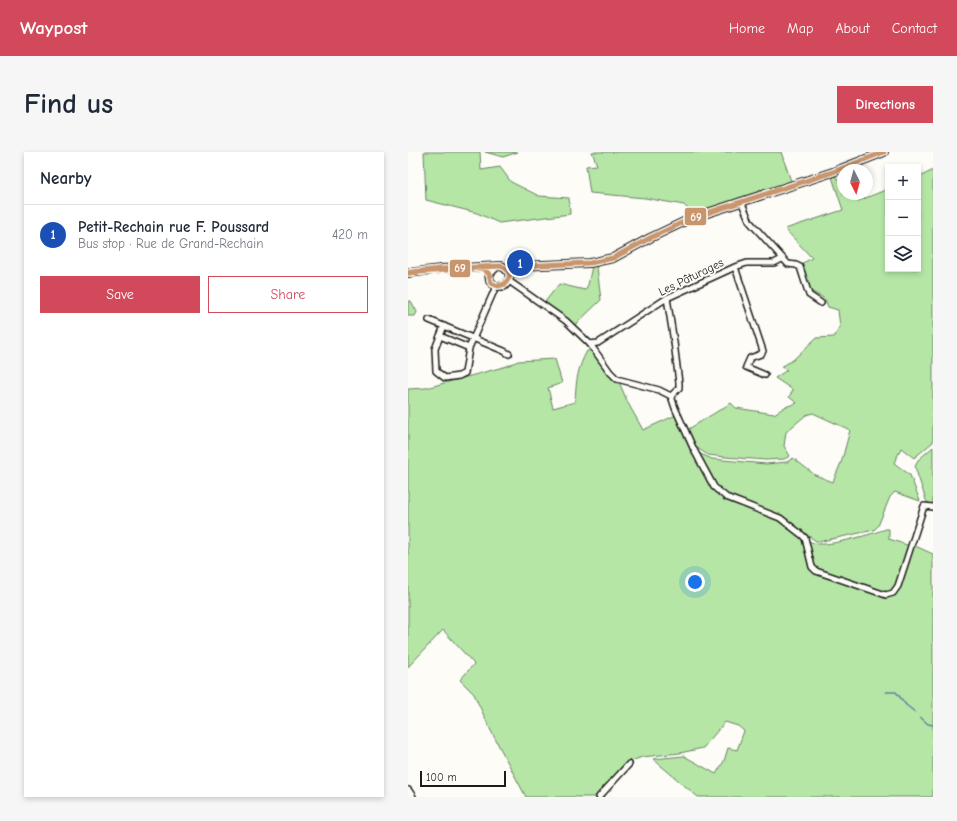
<!DOCTYPE html>
<html lang="en">
<head>
<meta charset="utf-8">
<style>
	:root { --surface:#fff; --page:#f6f6f7; --text:#1f2937; --muted:#747a83; --line:#e0e1e3; --accent:#d1495b }
	body { margin:0; font-family:"Comic Neue",sans-serif; background:var(--page); color:var(--text) }
	.controls { position:absolute; right:12px; top:12px; display:grid; overflow:hidden; border-radius:0px; box-shadow:0 2px 6px #0003 }
	.controls button { width:36px; height:36px; display:grid; place-items:center; padding:0; border:0; border-bottom:1px solid var(--line); background:var(--surface); color:var(--text); font:20px sans-serif }
	.compass { position:absolute; left:429px; top:12px; width:36px; height:36px; border-radius:50%; background:var(--surface); box-shadow:0 2px 6px #0003; rotate:174deg }
	.scale { position:absolute; left:12px; bottom:10px; width:86px; box-sizing:border-box; padding-left:4px; border:2px solid #1c1c1c; border-top:0; font-size:11px; line-height:14px; white-space:nowrap; color:#1c1c1c; -webkit-text-stroke:3px #fdfcf7; paint-order:stroke }
	.you { position:absolute; left:287px; top:430px; width:14px; height:14px; margin:-10px; border:3px solid #fff; border-radius:50%; background:#1a73e8; box-shadow:0 0 0 6px #1a73e833 }
	.badge { display:grid; place-items:center; width:26px; height:26px; border-radius:50%; background:var(--accent); color:#fff; font-size:13px; font-weight:700 }
	.pin { position:absolute; translate:-50% -50%; border:2px solid #fff; box-shadow:0 1px 4px #0006 }
	.list { margin:0; padding:0; list-style:none }
	h2 { display:flex; justify-content:space-between; align-items:center; height:52px; margin:0; padding:0 16px; font-size:17px }
	h2 small { font-size:13px; font-weight:400; color:var(--muted) }
	.list li { display:grid; grid-template-columns:26px 1fr auto; gap:12px; align-items:center; box-sizing:border-box; height:60px; padding:0 16px; border-top:1px solid var(--line) }
	.list b { display:block; font-size:15px; white-space:nowrap }
	.list p { margin:0; font-size:13px; white-space:nowrap; color:var(--muted) }
	.list em { font-size:13px; font-style:normal; color:var(--muted) }
	.actions { display:flex; gap:8px; padding:12px 16px }
	.actions a { flex:1; padding:9px 0; border:1px solid var(--accent); border-radius:0px; text-align:center; font-size:14px; color:var(--accent) }
	.actions .main { background:var(--accent); color:#fff }
	.icon { flex:none; width:22px; height:22px; fill:none; stroke:currentColor; stroke-width:2; stroke-linecap:round; stroke-linejoin:round }
	.map { position:relative; flex:none; width:525px; height:645px; overflow:hidden; border-radius:0px }
	header { display:flex; align-items:center; gap:24px; box-sizing:border-box; height:56px; padding:0 20px; background:var(--accent); color:#fff }
	header strong { font-size:19px }
	nav { display:flex; gap:22px; margin-inline-start:auto; font-size:14px }
	.intro { display:flex; align-items:center; justify-content:space-between; box-sizing:border-box; height:96px; padding:0 24px }
	h1 { margin:0; font-size:28px }
	.button { padding:10px 18px; border-radius:0px; background:var(--accent); color:#fff; font-size:14px; font-weight:700 }
	main { display:flex; gap:24px; padding:0 24px }
	aside { flex:1; background:var(--surface); border-radius:0px; box-shadow:0 2px 6px #0003 }
	.map>svg:first-child { display:block }
</style>
</head>
<body>
<header>
<strong>Waypost</strong>
<nav><a>Home</a><a>Map</a><a>About</a><a>Contact</a></nav>
</header>
<div class="intro"><h1>Find us</h1><a class="button">Directions</a></div>
<main>
<aside>
<h2>Nearby<small></small></h2>
<ul class="list">
<li><span class="badge" style="background:#1a4fb4">1</span><div><b>Petit-Rechain rue F. Poussard</b><p>Bus stop · Rue de Grand-Rechain</p></div><em>420 m</em></li>
</ul>
<div class="actions"><a class="main">Save</a><a>Share</a></div>
</aside>
<div class="map">
<svg width="525" height="645" viewBox="0 0 525 645">
	<rect width="100%" height="100%" fill="#fdfcf7"/>
	<filter id="ink" filterUnits="userSpaceOnUse"><feTurbulence type="fractalNoise" baseFrequency=".025" numOctaves="2"/><feDisplacementMap in="SourceGraphic" scale="8" xChannelSelector="R" yChannelSelector="G"/><feConvolveMatrix kernelMatrix="1 2 1 2 8 2 1 2 1" color-interpolation-filters="sRGB"/></filter>
	<g filter="url(#ink)">
		<g fill="#b5e6a6" stroke="#688161">
			<path d="M16,0H72L73,18L92,15L103,30L131,44L161,46L162,62L91,71L69,61L18,48Z"/>
			<path d="M77,0H110L95,5Z"/>
			<path d="M184,0H373L383,29L283,62L280,57L276,53L237,46L182,41L178,14L189,13Z"/>
			<path d="M525,18V290L506,306L493,296L486,311L502,323L512,349L487,340L482,345L470,374L466,378L414,389H408L372,364L318,343L305,333L288,300L304,307L358,312L379,310L385,306L407,323L425,330L434,308L442,278L405,261L398,263L378,280L376,294L382,304L376,307L358,308L317,305L300,303L286,294L279,278L323,251L328,256L366,262L377,255L389,251L381,245L385,238L367,226L379,218L373,215L385,208L408,186L426,185L432,175L430,158L420,155L417,147L401,138L393,112L404,106L377,77L435,58L424,25L427,24L435,33V42H444L450,49L480,37V117H510V26Z"/>
			<path d="M184,114L189,115L193,148L167,173L136,151L151,132L177,138L180,133Z"/>
			<path d="M0,149H3L9,160L7,164H0Z"/>
			<path d="M185,198L207,229L211,230L220,251L235,278L268,263L295,321L306,340L319,348L370,367L396,387L404,417L483,444L505,393L525,402V645H290L245,607L276,604L308,622L316,609L320,596L329,598L336,579L330,574L317,570L295,596L272,601L234,605L221,610L188,645H118L82,577L66,542L52,528L66,512L35,478L0,515V237L18,236L99,214L110,209L147,207L154,231L140,236L145,256L167,250C168,230 169,217 179,199Z"/>
			<path d="M525,295V352L520,351L518,348L507,315L510,308Z"/>
			<path d="M478,377H481V387L502,394L488,433C485,438 483,440 478,440L409,418L406,416L400,389C404,390 407,392 412,392C426,393 464,382 478,377Z"/>
		</g>
		<g fill="none" stroke-linecap="round" stroke-linejoin="round">
			<g stroke="#64819b" stroke-width="1.5">
				<path d="M478,540H488L498,553L507,560"/>
				<path d="M512,565L520,572L525,573"/>
			</g>
			<defs>
				<g id="street">
					<path d="M333,49L342,70L380,112L388,113L392,115L401,143L413,151"/>
					<path d="M327,115L355,199L353,202L342,206L338,215L357,223"/>
					<path d="M101,129L158,169L182,192L202,220L209,227L251,238L263,244L267,256L286,298L306,335L318,345L372,366L394,383L397,386L404,415L408,419L478,443L485,441L490,434L516,354L525,355"/>
					<path d="M259,146L266,190L271,231V236L263,244"/>
					<path d="M21,168L96,199L101,202"/>
					<path d="M36,174L27,197L28,219L37,226L51,224L57,221L61,196L86,139L87,134"/>
					<path d="M32,184L61,196"/>
					<path d="M182,192L190,191L259,146L327,115L339,111H366L374,107"/>
					<path d="M191,645L221,612"/>
				</g>
				<g id="secondary">
					<path d="M100,119L111,114L182,111L205,106L242,86L284,66L425,20L476,0"/>
					<path d="M0,121L33,117L93,114C103,118 104,127 96,134H87L82,129L81,122L87,116"/>
					<path d="M0,639L4,645"/>
				</g>
			</defs>
			<use href="#street" stroke="#1c1c1c" stroke-width="8"/>
			<use href="#secondary" stroke="#1c1c1c" stroke-width="10"/>
			<use href="#street" stroke="#fdfcf7" stroke-width="5"/>
			<use href="#secondary" stroke="#fdfcf7" stroke-width="7"/>
			<defs>
				<g id="bus-1">
					<path d="M93,114L99,117L102,124L97,132L90,134L83,131L81,122L74,116L33,117Z"/>
					<path d="M33,117L0,121L4,120Z"/>
					<path d="M100,119L111,114L182,111L205,106L242,86L284,66L425,20L476,0"/>
					<path d="M0,121L50,117"/>
				</g>
			</defs>
			<use href="#bus-1" stroke="#fdfcf7" stroke-width="8"/>
			<use href="#bus-1" stroke="#c9956d" stroke-width="5"/>
		</g>
	</g>
	<g text-anchor="middle" stroke-width="4" stroke-linejoin="round" paint-order="stroke">
		<g font-size="12" fill="#1c1c1c" stroke="#fdfcf7">
			<text transform="translate(283 125) rotate(-26)" y="4">Les Pâturages</text>
		</g>
	</g>
	<g stroke="#fdfcf7" stroke-width="1.5">
		<rect x="276" y="55" width="23" height="19" rx="4" fill="#c9956d"/>
		<rect x="41" y="107" width="22" height="19" rx="4" fill="#c9956d"/>
	</g>
	<g font-size="11" text-anchor="middle" font-weight="bold" fill="#fff">
		<text x="288" y="69">69</text>
		<text x="52" y="120">69</text>
	</g>
</svg>
<div class="controls">
<button>+</button>
<button>−</button>
<button><svg class="icon" aria-label="layers" viewBox="0 0 24 24"><path d="M12 4l9 5-9 5-9-5zM3 14l9 5 9-5"/></svg></button>
</div>
<svg class="compass" viewBox="-18 -18 36 36"><path d="M0-13l5 13h-10z" fill="#e53935"/><path d="M0 13l5-13h-10z" fill="#747a83"/></svg>
<div class="scale">100 m</div>
<div class="you"></div>
<div class="pin badge" style="left:112px;top:111px;background:#1a4fb4">1</div>
</div>
</main>
</body>
</html>
